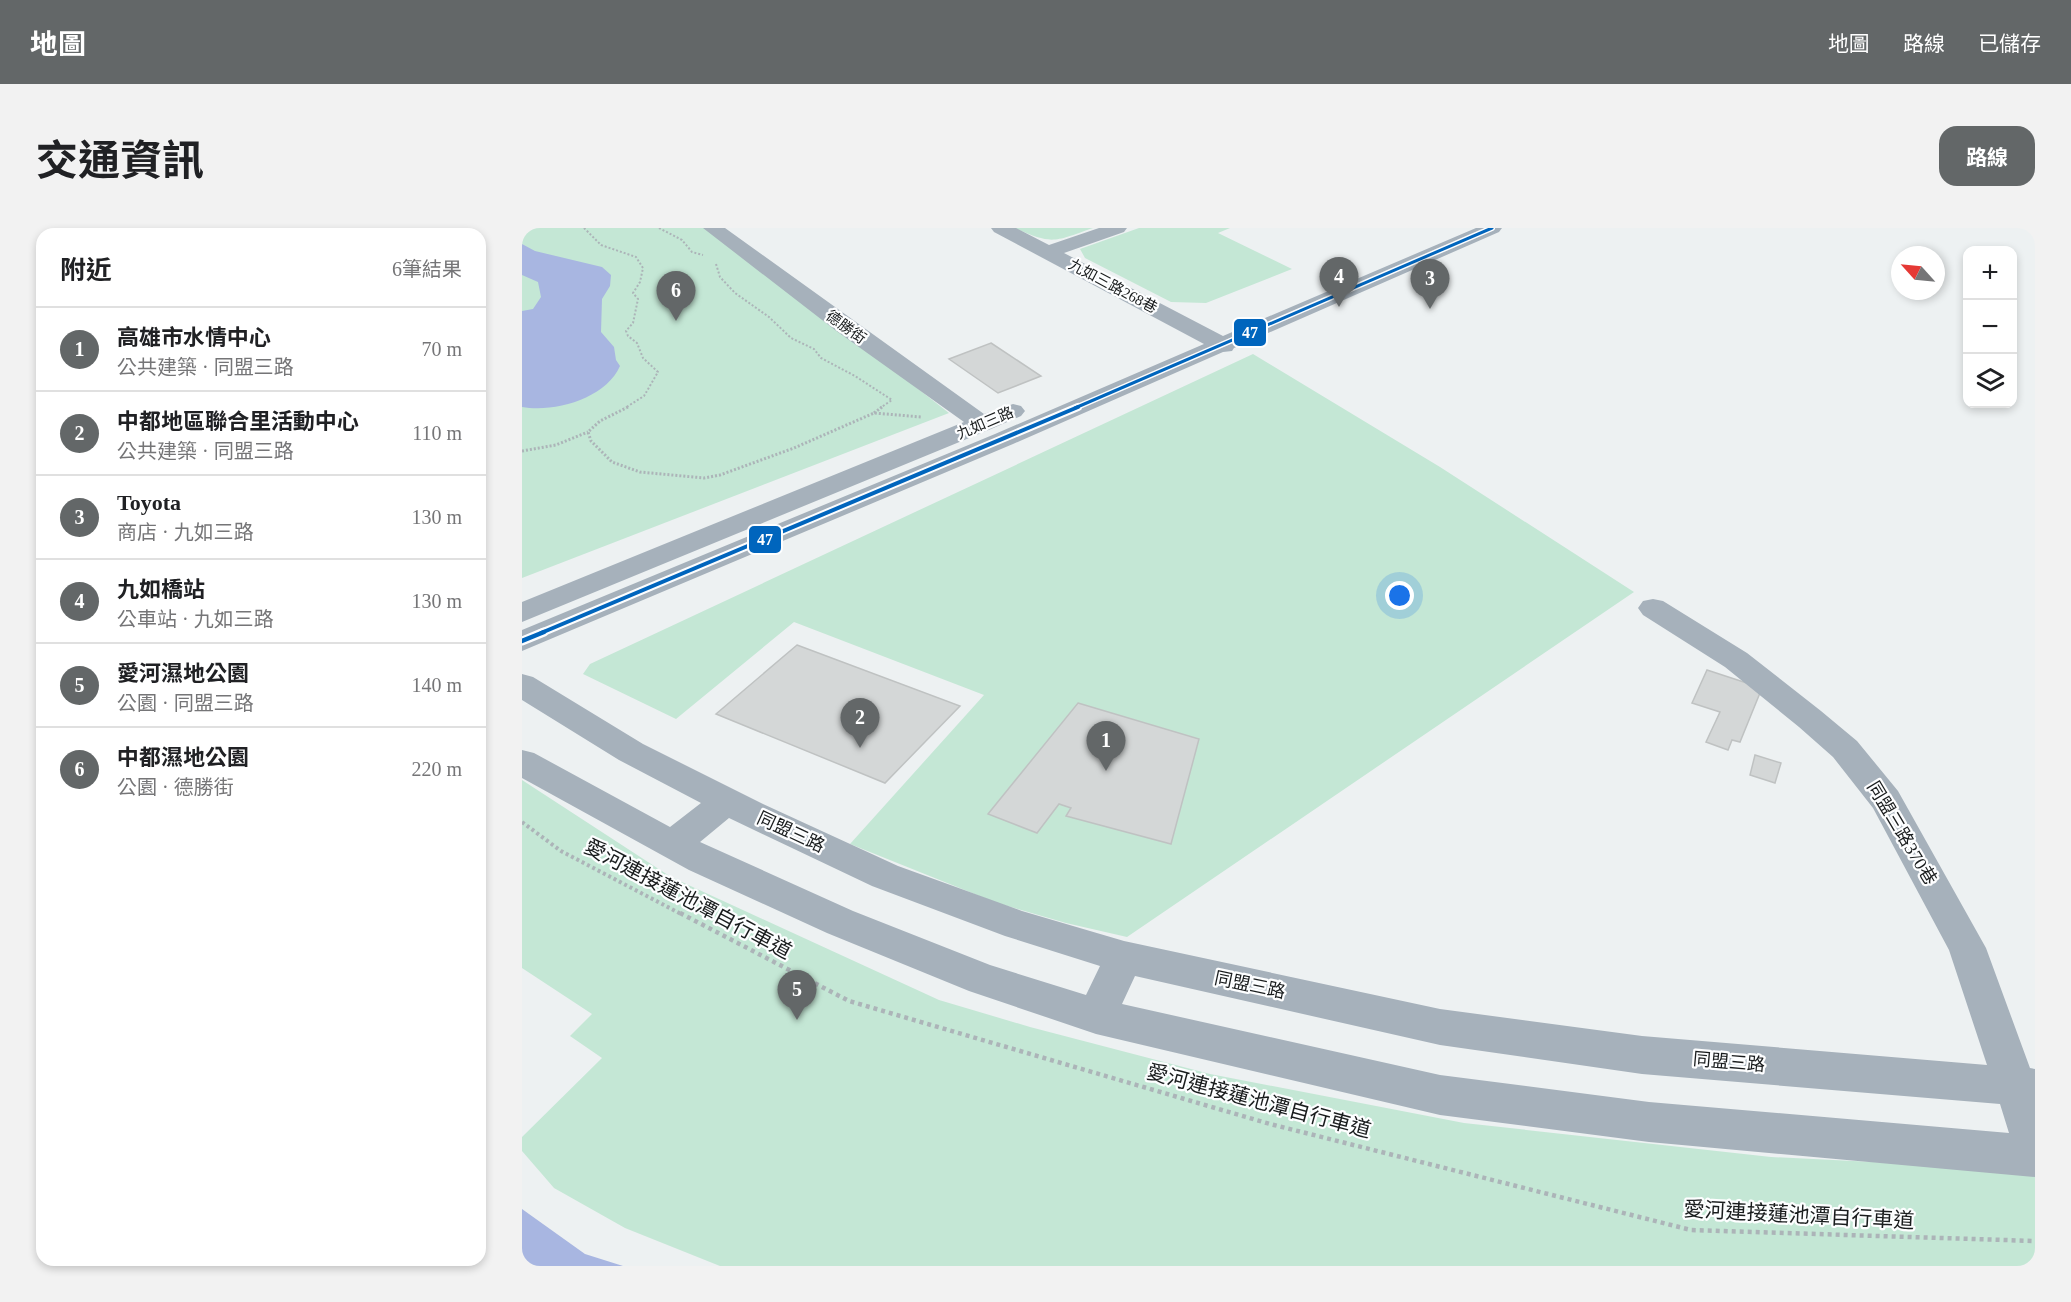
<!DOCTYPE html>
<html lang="zh-TW">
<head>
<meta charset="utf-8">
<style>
	:root { --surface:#fff; --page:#f2f2f2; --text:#202124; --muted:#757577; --line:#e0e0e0; --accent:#636768 }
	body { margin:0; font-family:"Times New Roman","Noto Sans TC",serif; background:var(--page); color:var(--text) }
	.controls { position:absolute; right:18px; top:18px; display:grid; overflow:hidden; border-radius:12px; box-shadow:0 3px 9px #0003 }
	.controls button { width:54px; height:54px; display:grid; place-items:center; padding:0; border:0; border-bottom:2px solid var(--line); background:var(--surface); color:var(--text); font:30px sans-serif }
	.compass { position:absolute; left:1369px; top:18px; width:54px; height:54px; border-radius:50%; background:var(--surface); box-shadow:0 3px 9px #0003; rotate:297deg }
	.you { position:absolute; left:878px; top:368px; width:21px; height:21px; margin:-15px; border:4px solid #fff; border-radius:50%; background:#1a73e8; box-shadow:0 0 0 9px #1a73e833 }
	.badge { display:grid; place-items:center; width:39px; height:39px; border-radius:50%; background:var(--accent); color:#fff; font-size:20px; font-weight:700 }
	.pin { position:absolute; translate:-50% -50px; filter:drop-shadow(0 2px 3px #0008) }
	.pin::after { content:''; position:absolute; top:32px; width:21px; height:18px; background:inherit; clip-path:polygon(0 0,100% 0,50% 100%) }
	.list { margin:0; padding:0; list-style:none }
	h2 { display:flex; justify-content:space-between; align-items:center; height:78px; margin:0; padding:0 24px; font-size:26px }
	h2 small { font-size:20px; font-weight:400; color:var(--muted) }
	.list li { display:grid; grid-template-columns:39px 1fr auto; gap:18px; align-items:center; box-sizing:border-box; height:84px; padding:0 24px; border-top:2px solid var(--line) }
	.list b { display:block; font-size:22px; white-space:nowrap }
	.list p { margin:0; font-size:20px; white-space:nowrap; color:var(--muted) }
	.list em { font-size:20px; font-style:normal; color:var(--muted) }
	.icon { flex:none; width:33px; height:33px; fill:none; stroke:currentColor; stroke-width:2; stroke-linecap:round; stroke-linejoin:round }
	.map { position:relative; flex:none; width:1513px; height:1038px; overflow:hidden; border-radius:18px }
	header { display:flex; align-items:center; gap:36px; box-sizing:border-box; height:84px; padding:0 30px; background:var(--accent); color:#fff }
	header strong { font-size:28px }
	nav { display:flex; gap:33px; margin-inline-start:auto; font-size:21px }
	.intro { display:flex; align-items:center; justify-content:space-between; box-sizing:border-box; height:144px; padding:0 36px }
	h1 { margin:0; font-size:42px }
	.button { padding:15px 27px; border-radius:18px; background:var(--accent); color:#fff; font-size:21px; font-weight:700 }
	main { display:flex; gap:36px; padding:0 36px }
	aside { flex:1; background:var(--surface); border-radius:18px; box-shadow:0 3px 9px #0003 }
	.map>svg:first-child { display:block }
</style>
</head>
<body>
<header>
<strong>地圖</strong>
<nav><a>地圖</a><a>路線</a><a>已儲存</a></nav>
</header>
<div class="intro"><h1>交通資訊</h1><a class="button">路線</a></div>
<main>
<aside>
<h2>附近<small>6筆結果</small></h2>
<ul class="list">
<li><span class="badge">1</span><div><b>高雄市水情中心</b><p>公共建築 · 同盟三路</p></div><em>70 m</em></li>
<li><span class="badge">2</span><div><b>中都地區聯合里活動中心</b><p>公共建築 · 同盟三路</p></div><em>110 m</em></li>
<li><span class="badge">3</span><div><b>Toyota</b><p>商店 · 九如三路</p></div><em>130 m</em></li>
<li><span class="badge">4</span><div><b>九如橋站</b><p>公車站 · 九如三路</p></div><em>130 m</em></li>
<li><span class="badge">5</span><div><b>愛河濕地公園</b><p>公園 · 同盟三路</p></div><em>140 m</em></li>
<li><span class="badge">6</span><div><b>中都濕地公園</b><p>公園 · 德勝街</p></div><em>220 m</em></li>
</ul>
</aside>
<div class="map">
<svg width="1513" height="1038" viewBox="0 0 1513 1038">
	<rect width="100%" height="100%" fill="#edf1f2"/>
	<g fill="#c4e7d5">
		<path d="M0,0H190L427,185L0,350Z"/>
		<path d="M492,0H571C531,14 531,17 492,0Z"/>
		<path d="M617,0H708L696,5L770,41L684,75L649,74L563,30L558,21Z"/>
		<path d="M731,126L918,239L1112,364L605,709L544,695L475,675L328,616L462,467L272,394L154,491L61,446L68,436Z"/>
		<path d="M0,552L149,649L417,772L508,799L688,846L942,895L1249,929L1513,942V1038H198L103,1000L32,960L0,923V909L80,830L48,808L70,786L0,740Z"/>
	</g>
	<g fill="#a8b6e1">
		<path d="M0,16L13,23L80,39L89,47L88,58L80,71L79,104L92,119L94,132L98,138C84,170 33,185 0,179V83L11,81L19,69L16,54L0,47Z"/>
		<path d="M0,981L63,1026L101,1038H0Z"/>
	</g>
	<g fill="#d4d7d7" stroke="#bfc2c2" stroke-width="1.5">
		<path d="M469,115L519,148L476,165L427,131Z"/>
		<path d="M275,417L438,478L363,555L194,486Z"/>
		<path d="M1185,442L1240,460L1218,514L1210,512L1206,522L1184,514L1198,484L1170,475Z"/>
		<path d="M556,475L677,511L649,616L544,588L549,580L537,576L515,605L466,586Z"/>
		<path d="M1233,527L1259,535L1253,555L1228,547Z"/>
	</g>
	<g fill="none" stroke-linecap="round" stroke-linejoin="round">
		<g stroke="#acb4b8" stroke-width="2" stroke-dasharray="2 2" stroke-linecap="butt">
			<path d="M62,0L79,17L114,29L121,40L118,54L111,65L116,71L111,95L104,103L106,108L115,115L121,130L136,144L122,168L103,180"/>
			<path d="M137,0L160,12L170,24L181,27"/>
			<path d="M194,36L198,49L213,65L247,89L269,110L292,121L299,130L333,148L370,172L358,180"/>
		</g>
		<g stroke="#acb4b8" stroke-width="3" stroke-dasharray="2 2" stroke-linecap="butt">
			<path d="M106,179L78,193L66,204L69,213L90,234L118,244L182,250L198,247L272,220L352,185L399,189"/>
			<path d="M352,185L360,179"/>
			<path d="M0,223L34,217L66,204"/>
		</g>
		<path stroke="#acb4b8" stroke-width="4" stroke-dasharray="3 3" stroke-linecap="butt" d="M0,594L39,623L161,687"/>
		<path stroke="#acb4b8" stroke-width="4.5" stroke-dasharray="4 4" stroke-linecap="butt" d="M158,685L327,773L748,896L1169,1002L1513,1013"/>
		<g fill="#a6b1bb" fill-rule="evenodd">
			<path d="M181,0H203L462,186L491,176L499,178L503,183L499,188L469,201L0,394V374L442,194L313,102Z"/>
			<path d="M469,0H494L527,17L577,0H605L602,4L542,25L701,108L954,0H980L977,4L712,120L710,123L701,124L491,216L0,423V402L473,206L682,116L472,4Z"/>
			<path d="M1131,371L1141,373L1225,425L1299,483L1335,513L1376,563L1464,720L1508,840L1513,841V949L1127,914L918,887L574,806L447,763L305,705L167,642L0,550V522L12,525L148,599L179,575L97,532L0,472V446L11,449L121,516L241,576L376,638L500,683L602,713L918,781L1120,808L1465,837L1427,722L1351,580L1311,529L1277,499L1203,439L1121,387L1116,380L1121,373ZM207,590L350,658L483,708L578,738L564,767L468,737L331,683L178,614ZM613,748L918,817L1120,846L1478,876L1487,905L1127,874L918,847L600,776Z"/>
		</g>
		<defs>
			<path id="bus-1-far2" d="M553,180L970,0"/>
			<path id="bus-1-far1" d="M19,405L556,179"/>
			<path id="bus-1" d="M0,413L22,404"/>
		</defs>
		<use href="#bus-1-far2" stroke="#fdfeff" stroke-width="6"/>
		<use href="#bus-1-far1" stroke="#fdfeff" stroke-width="8"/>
		<use href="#bus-1" stroke="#fdfeff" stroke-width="9"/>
		<use href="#bus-1-far2" stroke="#0065bd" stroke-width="3"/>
		<use href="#bus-1-far1" stroke="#0065bd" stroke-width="4"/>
		<use href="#bus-1" stroke="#0065bd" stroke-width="4.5"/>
	</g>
	<g text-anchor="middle" stroke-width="4.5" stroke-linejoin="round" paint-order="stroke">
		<g font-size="15" fill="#191c1d" stroke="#fdfeff">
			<text transform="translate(591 58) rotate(28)" y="5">九如三路268巷</text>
			<text transform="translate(324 99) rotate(36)" y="5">德勝街</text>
			<text transform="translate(463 195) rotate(-23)" y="5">九如三路</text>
		</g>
		<g font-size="18" fill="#191c1d" stroke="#fdfeff">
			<text transform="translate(269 604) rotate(25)" y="6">同盟三路</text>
			<text transform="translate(1380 605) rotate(59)" y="6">同盟三路370巷</text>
			<text transform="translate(728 757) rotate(12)" y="6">同盟三路</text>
			<text transform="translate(1207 834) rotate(5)" y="6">同盟三路</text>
		</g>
		<g font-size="21" fill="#191c1d" stroke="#fdfeff">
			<text transform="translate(166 671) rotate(28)" y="7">愛河連接蓮池潭自行車道</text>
			<text transform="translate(737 873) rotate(15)" y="7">愛河連接蓮池潭自行車道</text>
			<text transform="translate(1277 987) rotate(3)" y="7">愛河連接蓮池潭自行車道</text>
		</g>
	</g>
	<g stroke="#fdfeff" stroke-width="2">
		<rect x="711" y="90" width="34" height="29" rx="6" fill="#0065bd"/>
		<rect x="226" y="297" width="34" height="29" rx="6" fill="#0065bd"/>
	</g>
	<g font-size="16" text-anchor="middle" font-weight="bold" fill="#fff">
		<text x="728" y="110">47</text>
		<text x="243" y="317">47</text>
	</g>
</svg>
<div class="controls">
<button>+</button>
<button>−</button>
<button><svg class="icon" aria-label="layers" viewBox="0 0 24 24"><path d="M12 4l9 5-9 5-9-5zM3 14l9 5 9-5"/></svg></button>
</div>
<svg class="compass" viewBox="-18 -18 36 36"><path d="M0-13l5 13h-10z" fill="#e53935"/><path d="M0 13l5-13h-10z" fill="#757577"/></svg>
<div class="you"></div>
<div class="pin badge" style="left:584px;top:543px">1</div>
<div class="pin badge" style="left:338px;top:520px">2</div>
<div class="pin badge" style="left:908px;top:81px">3</div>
<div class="pin badge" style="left:817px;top:79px">4</div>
<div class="pin badge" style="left:275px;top:792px">5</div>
<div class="pin badge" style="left:154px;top:93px">6</div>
</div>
</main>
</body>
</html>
